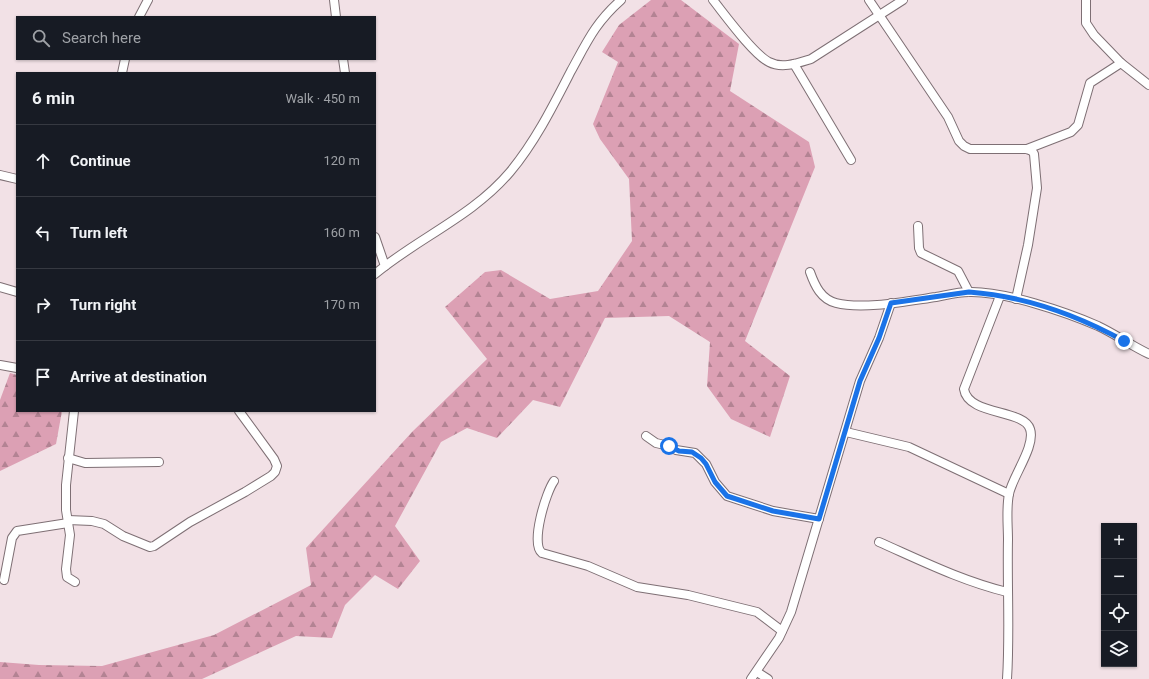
<!DOCTYPE html>
<html lang="en">
<head>
<meta charset="utf-8">
<style>
	:root { --surface:#171b24; --page:#20242c; --text:#f1f3f6; --muted:#9ea1a6; --line:#363941 }
	body { margin:0; font-family:Roboto,sans-serif; background:var(--page); color:var(--text) }
	.controls { position:absolute; right:12px; bottom:12px; display:grid; overflow:hidden; border-radius:0px; box-shadow:0 1px 3px #0004 }
	.controls button { width:36px; height:36px; display:grid; place-items:center; padding:0; border:0; border-bottom:1px solid var(--line); background:var(--surface); color:var(--text); font:20px sans-serif }
	.stop { position:absolute; width:12px; height:12px; margin:-9px; border:3px solid #1a73e8; border-radius:50%; background:#fff }
	.stop.end { background:#1a73e8; border-color:#fff; box-shadow:0 1px 4px #0008 }
	.list { margin:0; padding:0; list-style:none }
	h2 { display:flex; justify-content:space-between; align-items:center; height:52px; margin:0; padding:0 16px; font-size:17px }
	h2 small { font-size:13px; font-weight:400; color:var(--muted) }
	.list li { display:grid; grid-template-columns:26px 1fr auto; gap:12px; align-items:center; box-sizing:border-box; height:72px; padding:0 16px; border-top:1px solid var(--line) }
	.list b { display:block; font-size:15px; white-space:nowrap }
	.list em { font-size:13px; font-style:normal; color:var(--muted) }
	.icon { flex:none; width:22px; height:22px; fill:none; stroke:currentColor; stroke-width:2; stroke-linecap:round; stroke-linejoin:round }
	.map { position:relative; flex:none; width:1149px; height:679px; overflow:hidden }
	.search { position:absolute; background:var(--surface); box-shadow:0 1px 3px #0004; left:16px; top:16px; width:360px; height:44px; display:flex; align-items:center; gap:10px; box-sizing:border-box; padding:0 14px; border-radius:0px; color:var(--muted); font-size:15px }
	.panel { position:absolute; background:var(--surface); box-shadow:0 1px 3px #0004; left:16px; top:72px; width:360px; height:340px; border-radius:0px }
	.map>svg:first-child { display:block }
</style>
</head>
<body>
<div class="map">
<svg width="1149" height="679" viewBox="0 0 1149 679">
	<defs>
		<pattern id="forest-firs" width="22" height="20" patternUnits="userSpaceOnUse"><rect width="22" height="20" fill="#dca0b4"/><path d="M5 1l3.5 6h-7zM16 11l3.5 6h-7z" fill="#b38393"/></pattern>
	</defs>
	<rect width="100%" height="100%" fill="#f2e1e6"/>
	<g fill="url(#forest-firs)">
		<path d="M651,0H681L739,44L730,91L809,142L815,167L745,341L790,376L770,437L731,419L707,386L710,342L669,316L605,318L560,407L533,400L497,438L467,428L441,442L395,526L420,561L398,589L375,575L345,605L332,638L296,636L202,679H0V662L39,665L102,666L214,635L311,585L306,548L412,432L487,359L445,307L485,272L501,270L550,299L598,291L632,241L629,179L600,139L593,124L618,62L602,52L619,25Z"/>
		<path d="M10,373L17,375V411H62L56,444L0,471V400Z"/>
	</g>
	<g fill="none" stroke-linecap="round" stroke-linejoin="round">
		<defs>
			<g id="street">
				<path d="M334,0L336,17"/>
				<path d="M713,0C725,15 753,54 769,62C782,69 798,63 811,59L903,0"/>
				<path d="M869,0L948,117L959,141L964,146L970,149H1027L1032,151L1034,154L1037,188L1028,245L1016,299"/>
				<path d="M1086,0V23L1094,35L1121,63L1149,85"/>
				<path d="M139,17L148,0"/>
				<path d="M343,59L345,73"/>
				<path d="M794,64L851,160"/>
				<path d="M122,73L125,59"/>
				<path d="M1027,149L1071,132L1078,125L1090,83L1121,63"/>
				<path d="M0,175L17,179"/>
				<path d="M918,226L919,248L921,253L958,271L969,292"/>
				<path d="M375,237L385,266"/>
				<path d="M810,272C815,286 821,299 836,303C863,310 908,301 936,297C947,295 958,292 969,292C1004,291 1066,312 1098,326C1115,334 1132,346 1149,354"/>
				<path d="M375,274C418,238 473,216 510,172C535,142 553,106 571,71C587,42 595,23 621,0"/>
				<path d="M0,287L17,292"/>
				<path d="M1000,296L964,389C968,416 1024,409 1030,429C1036,446 1012,477 1009,494C1006,509 1008,525 1008,540C1007,586 1010,633 1007,679"/>
				<path d="M0,365L17,368"/>
				<path d="M74,411L66,485V510L70,535L66,569L67,577L75,582"/>
				<path d="M846,432L909,447L1009,494"/>
				<path d="M646,436L656,443L669,446L676,450L695,453L706,464L715,482L727,496L773,511L819,519"/>
				<path d="M68,458L85,463L159,462"/>
				<path d="M554,481C546,492 530,544 542,553L588,566L637,587L688,595L757,612L782,631"/>
				<path d="M68,520L92,521L104,524L123,536L150,547L154,546L190,522L245,492L271,476L275,472L277,466L274,459L239,411"/>
				<path d="M879,542C922,561 962,581 1007,592"/>
				<path d="M4,580L12,538L17,531L68,523"/>
				<path d="M757,672L768,679"/>
				<path d="M751,679L779,638L791,612L860,381L879,338L891,303"/>
			</g>
		</defs>
		<use href="#street" stroke="#7e6f74" stroke-width="10"/>
		<use href="#street" stroke="#fff" stroke-width="8"/>
	</g>
	<g fill="none" stroke-linecap="round" stroke-linejoin="round">
		<path stroke="#1a73e8" stroke-width="5" d="M669,446L679,451L692,452L701,458L706,464L715,482L727,496L773,511L819,519L860,381L879,338L891,303L969,292C1023,296 1077,315 1124,341"/>
	</g>
</svg>
<div class="controls">
<button>+</button>
<button>−</button>
<button><svg class="icon" aria-label="locate" viewBox="0 0 24 24"><circle cx="12" cy="12" r="6"/><path d="M12 2v4M12 18v4M2 12h4M18 12h4"/></svg></button>
<button><svg class="icon" aria-label="layers" viewBox="0 0 24 24"><path d="M12 4l9 5-9 5-9-5zM3 14l9 5 9-5"/></svg></button>
</div>
<div class="stop" style="left:669px;top:446px"></div>
<div class="stop end" style="left:1124px;top:341px"></div>
<div class="search"><svg class="icon" aria-label="search" viewBox="0 0 24 24"><circle cx="10" cy="10" r="6"/><path d="M15 15l6 6"/></svg>Search here</div>
<section class="panel">
<h2>6 min<small>Walk · 450 m</small></h2>
<ul class="list">
<li><svg class="icon" aria-label="ahead" viewBox="0 0 24 24"><path d="M12 20V5M6 11l6-6 6 6"/></svg><div><b>Continue</b></div><em>120 m</em></li>
<li><svg class="icon" aria-label="left" viewBox="0 0 24 24"><path d="M17 20v-9H6M10 6l-5 5 5 5"/></svg><div><b>Turn left</b></div><em>160 m</em></li>
<li><svg class="icon" aria-label="right" viewBox="0 0 24 24"><path d="M7 20v-9h11M14 6l5 5-5 5"/></svg><div><b>Turn right</b></div><em>170 m</em></li>
<li><svg class="icon" aria-label="arrive" viewBox="0 0 24 24"><path d="M6 21V4h12l-3 4 3 4H6"/></svg><div><b>Arrive at destination</b></div></li>
</ul>
</section>
</div>
</body>
</html>
